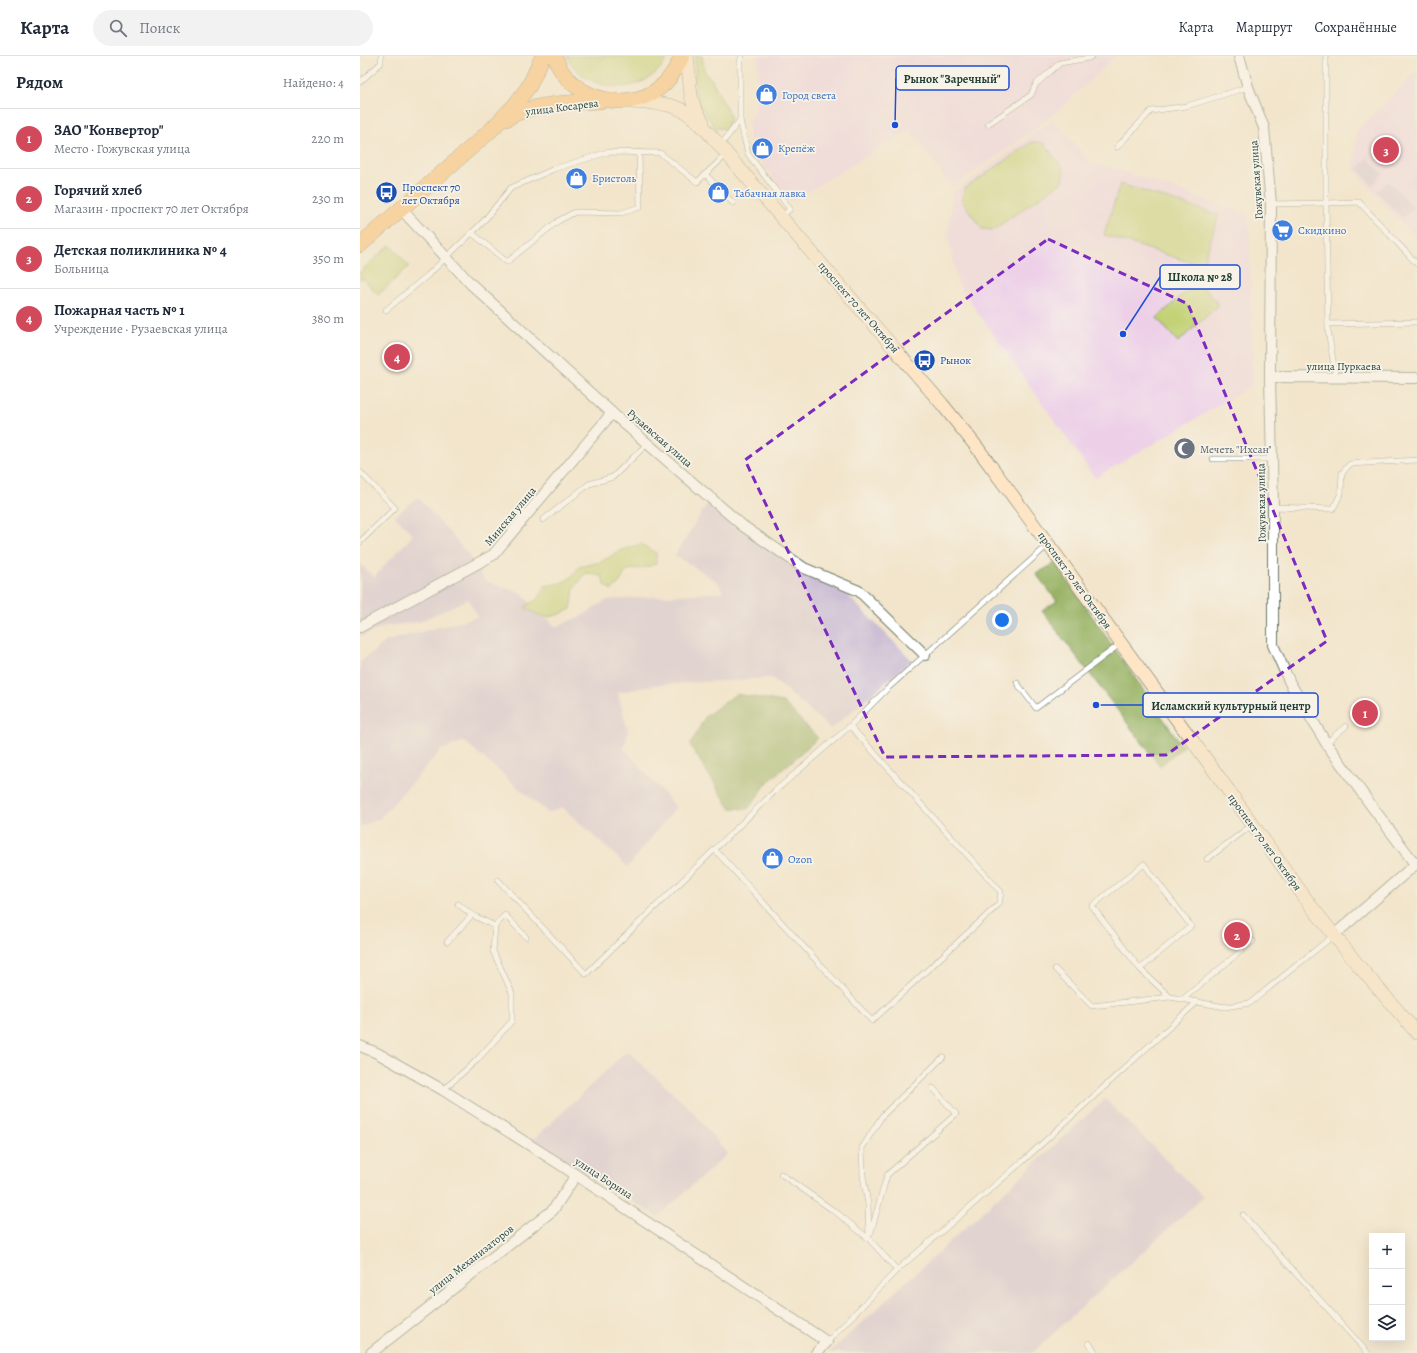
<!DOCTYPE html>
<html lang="ru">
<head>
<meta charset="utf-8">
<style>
	:root { --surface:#fff; --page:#f2f2f3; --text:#1f2937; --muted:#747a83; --line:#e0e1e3; --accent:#d1495b }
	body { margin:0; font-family:Alegreya,serif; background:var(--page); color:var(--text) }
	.controls { position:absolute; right:12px; bottom:12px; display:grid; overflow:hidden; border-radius:0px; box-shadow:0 4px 16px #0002 }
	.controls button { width:36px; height:36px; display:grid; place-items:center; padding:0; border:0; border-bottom:1px solid var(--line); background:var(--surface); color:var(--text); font:20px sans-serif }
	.you { position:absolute; left:642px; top:564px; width:14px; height:14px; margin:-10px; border:3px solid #fff; border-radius:50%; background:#1a73e8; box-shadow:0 0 0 6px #1a73e833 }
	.badge { display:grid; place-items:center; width:26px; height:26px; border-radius:50%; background:var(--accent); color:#fff; font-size:13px; font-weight:700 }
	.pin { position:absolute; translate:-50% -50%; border:2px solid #fff; box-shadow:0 1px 4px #0006 }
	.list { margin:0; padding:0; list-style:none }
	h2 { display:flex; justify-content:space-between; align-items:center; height:52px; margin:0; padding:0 16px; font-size:17px }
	h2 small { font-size:13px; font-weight:400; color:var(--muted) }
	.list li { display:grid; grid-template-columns:26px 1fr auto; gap:12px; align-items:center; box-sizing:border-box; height:60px; padding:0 16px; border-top:1px solid var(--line) }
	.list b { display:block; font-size:15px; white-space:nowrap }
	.list p { margin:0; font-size:13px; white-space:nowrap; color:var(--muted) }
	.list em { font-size:13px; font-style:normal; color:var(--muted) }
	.icon { flex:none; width:22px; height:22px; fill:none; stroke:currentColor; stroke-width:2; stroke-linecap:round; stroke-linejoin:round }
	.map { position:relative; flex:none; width:1057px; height:1297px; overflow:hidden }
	header { display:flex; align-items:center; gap:24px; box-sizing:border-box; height:56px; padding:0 20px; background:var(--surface); border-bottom:1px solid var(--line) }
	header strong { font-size:19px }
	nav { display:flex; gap:22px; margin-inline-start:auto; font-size:14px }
	.search { width:280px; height:36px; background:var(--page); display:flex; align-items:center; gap:10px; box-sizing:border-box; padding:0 14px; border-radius:22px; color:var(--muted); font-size:15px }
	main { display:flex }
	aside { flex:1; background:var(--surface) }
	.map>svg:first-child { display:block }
</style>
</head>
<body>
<header>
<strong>Карта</strong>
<div class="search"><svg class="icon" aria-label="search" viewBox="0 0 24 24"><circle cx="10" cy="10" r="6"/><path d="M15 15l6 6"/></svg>Поиск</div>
<nav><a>Карта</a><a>Маршрут</a><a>Сохранённые</a></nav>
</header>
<main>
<aside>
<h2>Рядом<small>Найдено: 4</small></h2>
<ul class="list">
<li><span class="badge">1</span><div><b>ЗАО &quot;Конвертор&quot;</b><p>Место · Гожувская улица</p></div><em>220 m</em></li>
<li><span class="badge">2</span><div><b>Горячий хлеб</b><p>Магазин · проспект 70 лет Октября</p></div><em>230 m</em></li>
<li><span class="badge">3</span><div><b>Детская поликлиника № 4</b><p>Больница</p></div><em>350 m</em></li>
<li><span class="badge">4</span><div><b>Пожарная часть № 1</b><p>Учреждение · Рузаевская улица</p></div><em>380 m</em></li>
</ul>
</aside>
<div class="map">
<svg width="1057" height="1297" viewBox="0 0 1057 1297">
	<rect width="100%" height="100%" fill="#f7f3e8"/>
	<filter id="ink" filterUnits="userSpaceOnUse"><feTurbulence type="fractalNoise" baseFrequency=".025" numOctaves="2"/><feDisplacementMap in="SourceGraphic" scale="8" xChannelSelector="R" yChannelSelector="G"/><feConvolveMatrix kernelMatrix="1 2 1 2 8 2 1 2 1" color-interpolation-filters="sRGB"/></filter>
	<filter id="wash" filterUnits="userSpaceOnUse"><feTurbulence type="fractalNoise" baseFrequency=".012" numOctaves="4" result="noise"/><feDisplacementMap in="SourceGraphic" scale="16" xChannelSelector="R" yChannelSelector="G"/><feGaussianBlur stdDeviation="0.9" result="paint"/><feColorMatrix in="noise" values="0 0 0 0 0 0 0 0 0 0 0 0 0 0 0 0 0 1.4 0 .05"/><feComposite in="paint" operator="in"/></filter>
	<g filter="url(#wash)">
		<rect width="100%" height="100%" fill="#f2e5cc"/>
		<g fill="#edd0e8">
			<path d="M399,0H756L690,62L592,132L550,74L432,145L402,107L389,81L388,64L395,58Z"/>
			<path d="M1057,16V184L994,113L997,75Z"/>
			<path d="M693,64L720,95L730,105L736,108L756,113L889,159L893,329L735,422L598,228L588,179L593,136Z"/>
		</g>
		<g fill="#ccbed4">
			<path d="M1008,102L1023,118L1012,129L997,113Z"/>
			<path d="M1029,125L1054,152L1042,162L1017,135Z"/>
			<path d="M58,441L107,497L125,525L159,536L196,571L225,558L247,544L363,536L358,526L315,499L347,448L370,466L436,512L486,538L552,604L471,673L412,622L294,629L258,637L268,675L264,693L316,751L268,811L202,751L188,757L104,685L81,694L20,762L0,771V606L27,585L118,561L108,543L59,566L26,570L0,581V508L14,521L53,479L35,460Z"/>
			<path d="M267,995L333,1056L367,1098L297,1161L173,1084Z"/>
			<path d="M745,1043L843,1141L672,1297H471L470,1296Z"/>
		</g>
		<g fill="#c1d173" stroke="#708754">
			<path d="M207,0H308C293,32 254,39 225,21C218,16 211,9 207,0Z"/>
			<path d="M335,0H342L345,17L352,24L371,62L365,73L356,72L338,48L335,36Z"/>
			<path d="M672,86L684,87L704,114L702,126L633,174L622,173L602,145L604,133Z"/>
			<path d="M760,128L859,159L842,210L744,179Z"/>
			<path d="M30,189L49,210L18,239L3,222L0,224V216Z"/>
			<path d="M838,225L859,249L818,286L797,262Z"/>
			<path d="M281,488L296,497V508L283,512L267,514L259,527L252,534L245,530L242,520L226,517L214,532L211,553C190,563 184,564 165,551L179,542L185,530C203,527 209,526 219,511L241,506L261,494Z"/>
		</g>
		<g fill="#98b365" stroke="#5c784c">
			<path d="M695,507L823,691L800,710L682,555L697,545L676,518Z"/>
			<path d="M376,638L423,646L458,682L407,727L388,753L370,752L330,689L346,660Z"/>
		</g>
	</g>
	<g filter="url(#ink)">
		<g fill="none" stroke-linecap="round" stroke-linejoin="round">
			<defs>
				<g id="service">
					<path d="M0,26L21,7V0"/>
					<path d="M380,64L388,98L430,153L421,161"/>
					<path d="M628,68L671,39L676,28L700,7L729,2L732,0"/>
					<path d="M360,90L380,64V5L382,0"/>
					<path d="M757,91L791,55L827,50L888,31"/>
					<path d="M345,118L373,147"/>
					<path d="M911,148L966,147V0"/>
					<path d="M112,177L147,206L198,165L215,156L261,157L280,151L279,96"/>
					<path d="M26,254L68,219L122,167L151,132L194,113L248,96L300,97L337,126L367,98"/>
					<path d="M968,268L1057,266"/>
					<path d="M976,322L968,274L966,147L999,146L1057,208"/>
					<path d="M853,403H912"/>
					<path d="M0,416L35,452L0,486"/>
					<path d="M913,451L973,453L981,437L982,417L990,408L1057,404"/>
					<path d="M183,464L229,428L253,421L288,387"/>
					<path d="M657,627L676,652L760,588"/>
					<path d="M966,687L986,670"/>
					<path d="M355,794L512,965L639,848L641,836L490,670"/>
					<path d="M847,803L892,769"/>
					<path d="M138,824L226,918L415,735L490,670L527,633L688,489"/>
					<path d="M98,848L112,859L135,870"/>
					<path d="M87,886L112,859"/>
					<path d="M695,913L732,950L810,941"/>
					<path d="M780,913L831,870L784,808L732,850L780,913L810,941L865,951L890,947L973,880"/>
					<path d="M823,943L893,885"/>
					<path d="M83,1034L117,1004L152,965V937L133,895L135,870L145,859L166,881"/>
					<path d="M421,1118L477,1157L509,1183L537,1214"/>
					<path d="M883,1159L1008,1297"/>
					<path d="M511,1176L527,1119L596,1058L573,1032"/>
					<path d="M509,1183L508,1148L503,1120L502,1092L522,1060L583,1001"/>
					<path d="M467,1286L537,1214L663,1105L837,946"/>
					<path d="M729,1287L736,1297"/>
				</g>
				<g id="minor">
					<path d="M879,0L888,31L904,72L911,148L910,321L913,451V589L930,627L966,687L1013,752L1055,808"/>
					<path d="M41,153L111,228L252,357L383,470L444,512L499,535L565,599"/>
					<path d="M910,321L1057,322"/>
					<path d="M0,571L133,499L252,357"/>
					<path d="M974,879L1057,807"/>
					<path d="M0,990L17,997L83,1034L198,1107L467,1286L456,1297"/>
					<path d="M11,1297L193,1154L216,1119"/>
				</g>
				<g id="secondary">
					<path d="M327,0L331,40L335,53L343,66"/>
					<path d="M271,46C285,47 302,46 315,51C333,57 348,76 360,90L582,348L616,390L848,706L951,850L998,909L1057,977"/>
				</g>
				<g id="primary">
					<path d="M194,0C197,5 198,10 201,14C223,48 277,57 306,26C313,18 318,10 322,0"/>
					<path d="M146,63C166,48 216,46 241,45"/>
					<path d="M0,189L131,74L155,49L169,30L183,0"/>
				</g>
			</defs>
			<use href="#service" stroke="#697869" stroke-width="6"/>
			<use href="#minor" stroke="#697869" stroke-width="12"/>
			<use href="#secondary" stroke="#697869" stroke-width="14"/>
			<use href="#primary" stroke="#697869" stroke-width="16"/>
			<use href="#service" stroke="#fff" stroke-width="5"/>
			<use href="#minor" stroke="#fff" stroke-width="10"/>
			<use href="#secondary" stroke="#fde5c5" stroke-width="13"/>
			<use href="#primary" stroke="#fbbd6e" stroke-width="15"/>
		</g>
	</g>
	<path d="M0 0H1057V1297H0ZM688,183L828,248L967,585L806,699L525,701L385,404Z" fill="#f2e5cc" fill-opacity=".55" fill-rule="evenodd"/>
	<path fill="none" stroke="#7b2cbf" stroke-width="3" stroke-dasharray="8 5" stroke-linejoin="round" d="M688,183L828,248L967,585L806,699L525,701L385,404Z"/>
	<defs>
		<symbol id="shop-disc" viewBox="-11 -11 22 22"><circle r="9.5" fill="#3f7fe0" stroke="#f7f3e8"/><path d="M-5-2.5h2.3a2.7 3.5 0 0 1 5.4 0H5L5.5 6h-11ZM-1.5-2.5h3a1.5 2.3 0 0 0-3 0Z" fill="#fff"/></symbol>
		<symbol id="bus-disc" viewBox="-11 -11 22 22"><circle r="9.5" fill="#1a4fb4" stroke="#f7f3e8"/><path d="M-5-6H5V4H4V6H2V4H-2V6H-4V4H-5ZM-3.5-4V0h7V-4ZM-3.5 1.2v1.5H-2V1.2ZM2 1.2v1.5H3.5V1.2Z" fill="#fff"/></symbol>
		<symbol id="supermarket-disc" viewBox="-11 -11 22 22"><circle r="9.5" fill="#3f7fe0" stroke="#f7f3e8"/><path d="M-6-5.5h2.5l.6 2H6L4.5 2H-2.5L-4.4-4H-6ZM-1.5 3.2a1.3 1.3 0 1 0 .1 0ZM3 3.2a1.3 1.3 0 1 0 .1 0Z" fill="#fff"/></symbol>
		<symbol id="mosque-disc" viewBox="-11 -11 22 22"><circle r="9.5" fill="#6b7280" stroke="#f7f3e8"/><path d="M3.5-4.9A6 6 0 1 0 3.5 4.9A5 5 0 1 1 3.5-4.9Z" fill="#fff"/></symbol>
	</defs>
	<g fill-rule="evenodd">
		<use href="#shop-disc" x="394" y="26" width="25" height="25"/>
		<use href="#shop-disc" x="390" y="80" width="25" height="25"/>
		<use href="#shop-disc" x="204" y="110" width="25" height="25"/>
		<use href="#bus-disc" x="14" y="124" width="25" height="25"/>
		<use href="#shop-disc" x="346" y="124" width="25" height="25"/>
		<use href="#supermarket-disc" x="910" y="162" width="25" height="25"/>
		<use href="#bus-disc" x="552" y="292" width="25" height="25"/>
		<use href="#mosque-disc" x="812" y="380" width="25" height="25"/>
		<use href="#shop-disc" x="400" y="790" width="25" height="25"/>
	</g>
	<g text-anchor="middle" stroke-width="3.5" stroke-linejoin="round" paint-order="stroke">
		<g font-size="11" fill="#366cbe" stroke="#f7f3e8" text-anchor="start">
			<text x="422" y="43">Город света</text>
			<text x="418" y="96">Крепёж</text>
			<text x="232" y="126">Бристоль</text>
			<text x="374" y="141">Табачная лавка</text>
			<text x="938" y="178">Скидкино</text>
			<text x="428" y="807">Ozon</text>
		</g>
		<g font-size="11" fill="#1f3d34" stroke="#f7f3e8">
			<text transform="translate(202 51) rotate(-7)" y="4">улица Косарева</text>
			<text transform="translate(896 124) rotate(-94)" y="4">Гожувская улица</text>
			<text transform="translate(499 251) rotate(49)" y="4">проспект 70 лет Октября</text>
			<text x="984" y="314">улица Пуркаева</text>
			<text transform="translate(300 382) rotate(41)" y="4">Рузаевская улица</text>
			<text transform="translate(901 447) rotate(-91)" y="4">Гожувская улица</text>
			<text transform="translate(150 460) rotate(-50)" y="4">Минская улица</text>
			<text transform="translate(715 524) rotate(54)" y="4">проспект 70 лет Октября</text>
			<text transform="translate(905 786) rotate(54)" y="4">проспект 70 лет Октября</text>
			<text transform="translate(244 1122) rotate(33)" y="4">улица Борина</text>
			<text transform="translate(111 1203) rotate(-38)" y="4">улица Механизаторов</text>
		</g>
		<g font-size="11" fill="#164399" stroke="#f7f3e8" text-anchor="start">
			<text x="42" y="135">Проспект 70<tspan x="42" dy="13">лет Октября</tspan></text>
			<text x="580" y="308">Рынок</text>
		</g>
		<g font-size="11" fill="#5b616d" stroke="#f7f3e8" text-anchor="start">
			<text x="840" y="397">Мечеть "Ихсан"</text>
		</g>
	</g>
	<path fill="none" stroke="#1d4ed8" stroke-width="1.5" d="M535 69L536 22M763 278L800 221M736 649L783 649"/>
	<g fill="#1d4ed8" stroke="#f7f3e8" stroke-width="1.5">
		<circle cx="535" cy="69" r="4"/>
		<circle cx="763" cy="278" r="4"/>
		<circle cx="736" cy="649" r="4"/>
	</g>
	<g fill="#f7f3e8" stroke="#1d4ed8" stroke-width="1.5">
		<rect x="536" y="10" width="113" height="24" rx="4"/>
		<rect x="800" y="209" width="80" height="24" rx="4"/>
		<rect x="783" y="637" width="175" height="24" rx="4"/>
	</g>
	<g font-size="12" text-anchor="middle" font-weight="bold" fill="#1f3d34">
		<text x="592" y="27">Рынок "Заречный"</text>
		<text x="840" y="225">Школа № 28</text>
		<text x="871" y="654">Исламский культурный центр</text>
	</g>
</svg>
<div class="controls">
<button>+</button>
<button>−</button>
<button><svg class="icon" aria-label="layers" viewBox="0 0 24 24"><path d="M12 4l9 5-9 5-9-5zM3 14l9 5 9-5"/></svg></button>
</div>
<div class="you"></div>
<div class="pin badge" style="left:1005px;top:657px">1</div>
<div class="pin badge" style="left:877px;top:879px">2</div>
<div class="pin badge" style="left:1026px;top:94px">3</div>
<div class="pin badge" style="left:37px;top:301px">4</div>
</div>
</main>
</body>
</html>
